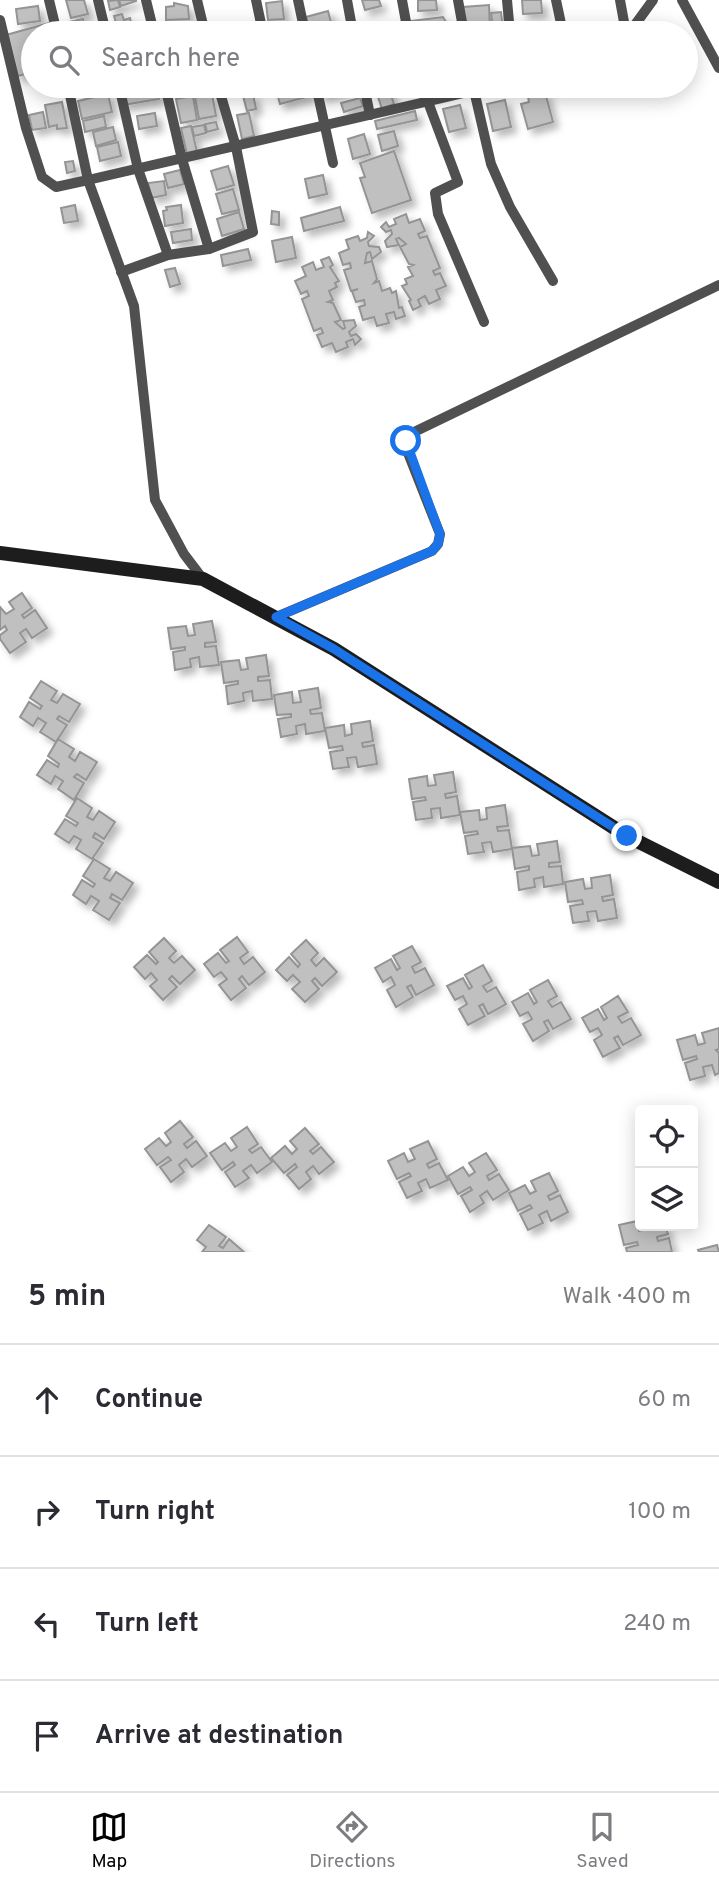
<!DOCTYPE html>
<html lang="en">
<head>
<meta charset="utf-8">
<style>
	:root { --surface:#fff; --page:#f2f2f3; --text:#2b2b33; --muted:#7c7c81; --line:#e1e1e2; --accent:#000 }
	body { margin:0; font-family:Overpass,sans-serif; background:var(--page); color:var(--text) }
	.controls { position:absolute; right:21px; bottom:21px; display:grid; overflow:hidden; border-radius:7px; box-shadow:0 4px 18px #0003 }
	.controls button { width:63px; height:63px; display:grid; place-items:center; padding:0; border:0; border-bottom:2px solid var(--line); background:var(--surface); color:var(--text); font:35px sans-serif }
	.stop { position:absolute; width:21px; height:21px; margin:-16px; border:5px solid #1a73e8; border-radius:50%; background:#fff }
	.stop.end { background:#1a73e8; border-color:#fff; box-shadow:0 2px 7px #0008 }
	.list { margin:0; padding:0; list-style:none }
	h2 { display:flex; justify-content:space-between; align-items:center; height:91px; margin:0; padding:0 28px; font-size:30px }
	h2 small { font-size:23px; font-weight:400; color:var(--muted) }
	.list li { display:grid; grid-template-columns:46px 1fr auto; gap:21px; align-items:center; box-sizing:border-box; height:112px; padding:0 28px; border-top:2px solid var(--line) }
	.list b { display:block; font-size:26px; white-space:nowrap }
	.list em { font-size:23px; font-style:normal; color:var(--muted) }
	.icon { flex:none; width:38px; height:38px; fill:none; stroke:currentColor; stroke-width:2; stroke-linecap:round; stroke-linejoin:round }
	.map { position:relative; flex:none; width:719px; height:1252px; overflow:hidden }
	.search { position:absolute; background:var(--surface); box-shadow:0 4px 18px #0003; left:21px; right:21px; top:21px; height:77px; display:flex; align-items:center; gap:18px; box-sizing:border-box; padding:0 24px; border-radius:38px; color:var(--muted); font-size:26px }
	.sheet { height:539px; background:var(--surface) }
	nav { display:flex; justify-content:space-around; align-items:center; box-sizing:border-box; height:98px; border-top:2px solid var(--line); background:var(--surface); font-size:19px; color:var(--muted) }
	nav a { display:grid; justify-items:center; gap:4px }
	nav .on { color:var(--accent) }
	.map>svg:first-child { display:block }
</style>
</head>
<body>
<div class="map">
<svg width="719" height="1252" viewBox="0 0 719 1252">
	<defs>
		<filter id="shadow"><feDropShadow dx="5.5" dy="5.5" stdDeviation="3.5" flood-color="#0004"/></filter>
	</defs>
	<rect width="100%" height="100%" fill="#fff"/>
	<g fill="#c0c0c0" stroke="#949494" stroke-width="2" filter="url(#shadow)">
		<path d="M66,0H84L88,14L71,18Z"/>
		<path d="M118,0L120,7L110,10L108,1Z"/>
		<path d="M119,0H136V1L121,6Z"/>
		<path d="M362,0H379L381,6L365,10Z"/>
		<path d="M418,0H436L437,10L418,11Z"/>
		<path d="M522,0H541L542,13L523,14Z"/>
		<path d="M282,1L284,19L268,20L266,3Z"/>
		<path d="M174,3L188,6L189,19L166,20V7L174,6Z"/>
		<path d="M489,5L490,30L465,32L463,7Z"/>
		<path d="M38,6L40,21L18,24L16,9Z"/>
		<path d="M328,11L333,30L311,33L306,17Z"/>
		<path d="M501,12L503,29L493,30L491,13Z"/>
		<path d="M122,14L124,20L130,18L133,30L119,33L114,16Z"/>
		<path d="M443,17L453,33H412L410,21Z"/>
		<path d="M83,19L86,33H72L69,22Z"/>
		<path d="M49,23L52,33H33V72L18,76L6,35Z"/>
		<path d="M81,86H98L100,92L84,97Z"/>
		<path d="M275,86H308L310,96L280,104Z"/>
		<path d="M319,86H348V89L322,96Z"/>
		<path d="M428,86H442L444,91L431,95Z"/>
		<path d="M157,87L159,99L123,105L122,93Z"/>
		<path d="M388,87L394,104L382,109L376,91Z"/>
		<path d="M545,92L553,122L528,129L521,104L529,102L528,97Z"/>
		<path d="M108,94L112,112L82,119L78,101Z"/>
		<path d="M212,94L216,116L199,119L195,97Z"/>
		<path d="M253,94L256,109L247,111L243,96Z"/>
		<path d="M193,96L197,120L181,123L176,99Z"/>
		<path d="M360,98L363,106L344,112L341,103Z"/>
		<path d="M505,100L511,127L493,131L487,104Z"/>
		<path d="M62,102L67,128L57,129V125L49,127L45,105Z"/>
		<path d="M460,105L466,128L449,132L443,109Z"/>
		<path d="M415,111L417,120L377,129L375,121Z"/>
		<path d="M43,112L46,128L32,130L29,115Z"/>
		<path d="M155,113L157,126L139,129L137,116Z"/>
		<path d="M249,113L254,136L242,139L237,115Z"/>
		<path d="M104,116L106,127L85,132L83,121Z"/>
		<path d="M216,122L218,129L207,132L205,124Z"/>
		<path d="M204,125L206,133L194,136L192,127Z"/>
		<path d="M191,126L197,152L187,154L181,128Z"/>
		<path d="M113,127L116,140L96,146L93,132Z"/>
		<path d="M394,131L398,146L382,151L378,135Z"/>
		<path d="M364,134L370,154L353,159L348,139Z"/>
		<path d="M118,142L121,156L100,161L97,147Z"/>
		<path d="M394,151L411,200L372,213L360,178L365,177L360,163Z"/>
		<path d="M73,161L75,171L67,173L65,162Z"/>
		<path d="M228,166L234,185L217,190L211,171Z"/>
		<path d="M180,170L184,184L168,188L164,174Z"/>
		<path d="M323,175L327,194L309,198L305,179Z"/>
		<path d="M164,181L166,195L151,198L148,183Z"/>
		<path d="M233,189L239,210L222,214L216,194Z"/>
		<path d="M75,205L78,221L64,223L61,208Z"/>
		<path d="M181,205L183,223L165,226L163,211L167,210L166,207Z"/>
		<path d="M340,207L344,221L304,231L301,218Z"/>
		<path d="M272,211L279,212V225L271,224Z"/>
		<path d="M239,212L244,229L222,236L217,219Z"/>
		<path d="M406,214L409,223L420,219L425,231L418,234L420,238L427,236L440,268L433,271L435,275L440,273L446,286L436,290L440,299L429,304L425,296L418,300L421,306L413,310L409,301L411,300L402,286L407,284L405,279L413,276L408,267L413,265L409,264L400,247L406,244L399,238L396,239L399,245L387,247L385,241L392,234L391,230L386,232L381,227L386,222L389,227L396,224L394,219Z"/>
		<path d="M191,229L192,240L173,243L171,232Z"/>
		<path d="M368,232L374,236L368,242L369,246L379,247L381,252L372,259L370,252L367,253L365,263L372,261L377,279L374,283L379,281L382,291L390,288L392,293L396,291L399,308L402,307L405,316L396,319L394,312L386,314L389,323L377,326L374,317L363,320L359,307L365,305L364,300L356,302L352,291L358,289L351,291L344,270L351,268L350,263L343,265L339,253L349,249L346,240L358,236L360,241L367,238Z"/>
		<path d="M292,237L296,258L276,262L272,241Z"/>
		<path d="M248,249L251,260L223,266L221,255Z"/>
		<path d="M329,257L333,265L330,267L339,281L335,283L337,287L329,291L333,300L328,302L333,303L341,320L335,322L343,329L345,328L343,321L354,320L356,326L349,332L351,336L356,334L361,339L355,345L353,339L346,342L348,347L336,352L332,343L322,347L317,335L323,333L321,328L314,331L302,299L309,296L307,291L301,294L295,281L306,276L302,267L313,262L316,270L324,267L321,260Z"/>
		<path d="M175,268L180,284L170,287L165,270Z"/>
		<path d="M22,593L32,608L22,615L24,618L35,610L47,628L32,638L26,629L20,633L26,642L10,653L0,639V635L7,630L5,626L0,630V607L6,614L14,609L9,602Z"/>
		<path d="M212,621L216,642L205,643V647L216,646L219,665L200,667L199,657L190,659L191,667L175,670L173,652L185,650V647L171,649L168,628L186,626L188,636L195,635L193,624Z"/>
		<path d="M266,655L269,676L258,677V681L270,680L272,699L253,701L252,691L243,693L244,701L228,704L226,686L238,684V681L224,683L221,662L239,660L241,670L248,669L246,658Z"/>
		<path d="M41,681L57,691L51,700L57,703L63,694L80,704L69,722L59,716L57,719L67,725L56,742L40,732L46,723L38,718L33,726L20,717L29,702L40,709L42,706L30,698Z"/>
		<path d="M318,688L321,708L310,710L311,714L322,713L325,731L306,734L305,724L296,726L297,734L281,737L278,719L291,717V714L277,715L274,695L292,692L293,703L301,702L299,691Z"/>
		<path d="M370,721L373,741L362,743L363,747L374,745L377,764L358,767L356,757L347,758L349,767L333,769L330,752L343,750L342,746L329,748L325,728L344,725L345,736L352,734L351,724Z"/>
		<path d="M58,739L74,749L69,757L75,761L80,752L97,762L86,780L77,774L74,777L84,783L74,800L58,789L63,781L55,776L51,784L37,775L47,760L58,767L59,764L48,756Z"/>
		<path d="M453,772L456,792L445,794L446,798L457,796L460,815L441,818L440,808L431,809L432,818L416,820L413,802L426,800L425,797L412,799L409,779L427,776L428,786L436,785L434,775Z"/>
		<path d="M77,798L92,808L87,817L93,820L99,811L115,822L104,839L95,833L93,837L103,843L92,859L76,849L81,840L74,836L69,843L55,834L65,819L76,826L78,823L66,816Z"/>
		<path d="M505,805L508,826L497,827L498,831L509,830L512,849L493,852L491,842L482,843L484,852L468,854L465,836L478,834L477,831L464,833L460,812L479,810L480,820L487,819L486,808Z"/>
		<path d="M557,841L560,862L549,863V867L561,866L563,884L544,887L543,877L534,879L535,887L519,890L517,872L529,870V866L515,869L512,848L530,846L532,856L539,855L537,844Z"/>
		<path d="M94,859L110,869L104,878L110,881L116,872L133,883L122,900L112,894L110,898L120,903L109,920L93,910L99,901L91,896L86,904L73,895L82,880L93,887L95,884L83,876Z"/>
		<path d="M610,875L613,895L602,897L603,901L614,899L617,918L598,921L596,911L587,912L589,921L573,923L570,906L583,904L582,900L568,902L565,882L583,879L585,889L592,888L591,878Z"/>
		<path d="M237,937L248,952L240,958L244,964L253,957L265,972L249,985L242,976L239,979L246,988L231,1000L219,985L227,979L221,972L214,977L204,964L218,953L226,963L229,961L220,950Z"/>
		<path d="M164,938L176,951L169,958L174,963L182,956L195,970L180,984L172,976L169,979L177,987L163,1000L150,986L157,980L151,973L145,979L134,967L147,955L156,964L158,962L149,952Z"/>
		<path d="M306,940L318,953L311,960L316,966L324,958L337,972L322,986L315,978L312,981L319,989L305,1002L292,989L300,982L293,975L287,981L276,970L289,957L298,967L300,964L291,954Z"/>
		<path d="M412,946L421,962L412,967L415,973L425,968L434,985L416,995L411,985L407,987L413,997L396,1007L387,990L395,985L391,977L383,982L375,968L391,959L397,970L400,968L393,956Z"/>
		<path d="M483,965L492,981L483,986L487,992L496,987L506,1004L488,1014L483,1004L479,1006L485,1016L468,1025L459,1009L467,1004L463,996L455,1000L447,986L463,978L469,989L472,987L465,975Z"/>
		<path d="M548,980L557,996L548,1001L552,1007L561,1002L571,1019L553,1029L548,1020L544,1022L549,1031L533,1041L523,1024L532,1019L528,1012L520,1016L512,1002L528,993L534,1004L537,1002L530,990Z"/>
		<path d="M618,996L628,1012L618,1017L622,1023L631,1018L641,1035L623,1045L618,1036L614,1038L620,1048L603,1057L594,1040L602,1035L598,1028L590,1032L582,1018L598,1009L604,1020L607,1018L601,1007Z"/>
		<path d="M719,1028V1049L716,1050L719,1053V1073L715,1075L712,1065L703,1067L705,1076L690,1080L685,1063L697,1059L696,1056L683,1060L677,1040L695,1035L698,1045L705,1043L702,1033Z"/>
		<path d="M180,1121L193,1137L184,1144L187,1148L196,1141L207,1156L192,1167L186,1159L179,1165L184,1172L171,1182L160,1167L171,1160L168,1157L157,1165L145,1149L159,1138L166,1146L171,1142L165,1133Z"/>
		<path d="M247,1127L258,1144L249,1150L252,1153L261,1147L272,1162L257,1173L251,1165L243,1171L249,1178L235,1187L225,1172L235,1165L233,1162L222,1170L210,1153L225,1143L231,1151L237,1147L231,1138Z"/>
		<path d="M305,1128L319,1144L310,1151L313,1154L321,1147L334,1162L319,1174L313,1166L306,1172L311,1179L299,1189L287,1175L297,1167L295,1164L284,1173L271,1158L285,1146L292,1154L297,1149L290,1141Z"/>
		<path d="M428,1141L437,1159L427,1164L429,1168L439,1163L448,1180L430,1188L426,1179L418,1183L422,1191L407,1198L399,1182L411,1176L409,1173L397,1179L388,1161L404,1153L408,1162L415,1159L410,1149Z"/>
		<path d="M486,1153L497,1170L487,1176L489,1180L499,1174L509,1190L493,1200L487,1191L480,1196L484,1203L470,1212L461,1196L472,1190L470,1187L458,1194L448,1176L463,1167L469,1176L475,1172L469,1163Z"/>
		<path d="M549,1173L558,1191L548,1196L550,1200L560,1195L568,1212L551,1221L547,1211L539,1215L543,1223L528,1230L520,1214L532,1208L530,1205L518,1211L509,1193L525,1185L530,1194L536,1191L531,1181Z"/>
		<path d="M637,1221L639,1231L646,1229L645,1226H665L668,1234L657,1237L658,1241L669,1238L672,1252H627L626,1248L638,1245L637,1242L624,1245L619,1225Z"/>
		<path d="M209,1225L226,1237L219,1246L223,1248L229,1239L244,1252H202L206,1247L197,1240Z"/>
		<path d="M717,1245L719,1252H699L698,1250Z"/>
	</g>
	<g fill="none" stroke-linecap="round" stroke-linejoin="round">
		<g stroke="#505050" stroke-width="10">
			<path d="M49,0L57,33"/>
			<path d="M98,0L106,33"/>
			<path d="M146,0L154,33"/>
			<path d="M197,0L205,33"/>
			<path d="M256,0L263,33"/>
			<path d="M298,0L305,33"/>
			<path d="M347,0L353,33"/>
			<path d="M402,0L408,33"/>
			<path d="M458,0L464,33"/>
			<path d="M507,0L510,33"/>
			<path d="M556,0L563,33"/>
			<path d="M620,0L626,33"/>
			<path d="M682,0L719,68"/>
			<path d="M0,20L26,128L42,177L56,187L88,180L68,86"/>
			<path d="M629,33L653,0"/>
			<path d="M119,86L138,169L168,255"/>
			<path d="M165,86L182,159L209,249"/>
			<path d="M316,86L333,163"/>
			<path d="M364,86L370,115"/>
			<path d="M422,86L458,182L435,193L438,214L484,322"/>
			<path d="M473,86L491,164L510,207L553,281"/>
			<path d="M121,272L168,255L209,249L253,232L236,147L218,86"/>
			<path d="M203,579L184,554L155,500L134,306L88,180L494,86"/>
			<path d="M276,617L432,551L438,544L440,534L406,448L410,434L719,285"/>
		</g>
		<path stroke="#1d1d1d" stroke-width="14" d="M0,553L203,579L334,649L627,836L719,882"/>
	</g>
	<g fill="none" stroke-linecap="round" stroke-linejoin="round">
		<path stroke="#1a73e8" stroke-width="9" d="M406,441L440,534L438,544L432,551L276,617L334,649L627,836"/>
	</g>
</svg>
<div class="controls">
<button><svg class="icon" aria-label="locate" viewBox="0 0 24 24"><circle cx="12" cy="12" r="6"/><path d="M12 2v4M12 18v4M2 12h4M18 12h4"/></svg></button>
<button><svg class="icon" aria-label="layers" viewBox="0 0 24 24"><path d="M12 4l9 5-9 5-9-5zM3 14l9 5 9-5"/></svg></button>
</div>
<div class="stop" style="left:406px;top:441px"></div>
<div class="stop end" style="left:627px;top:836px"></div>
<div class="search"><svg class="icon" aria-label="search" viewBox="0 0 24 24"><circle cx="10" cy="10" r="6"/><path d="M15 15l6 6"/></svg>Search here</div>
</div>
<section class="sheet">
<h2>5 min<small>Walk · 400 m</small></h2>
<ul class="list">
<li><svg class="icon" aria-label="ahead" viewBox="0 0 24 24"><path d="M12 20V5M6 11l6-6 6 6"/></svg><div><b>Continue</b></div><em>60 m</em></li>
<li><svg class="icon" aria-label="right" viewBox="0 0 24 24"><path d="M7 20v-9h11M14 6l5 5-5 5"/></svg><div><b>Turn right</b></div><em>100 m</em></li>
<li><svg class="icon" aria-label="left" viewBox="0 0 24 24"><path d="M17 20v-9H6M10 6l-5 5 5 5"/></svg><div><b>Turn left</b></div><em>240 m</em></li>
<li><svg class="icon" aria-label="arrive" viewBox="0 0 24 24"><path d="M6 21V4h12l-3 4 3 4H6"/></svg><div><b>Arrive at destination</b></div></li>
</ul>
</section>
<nav>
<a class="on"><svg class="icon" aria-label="map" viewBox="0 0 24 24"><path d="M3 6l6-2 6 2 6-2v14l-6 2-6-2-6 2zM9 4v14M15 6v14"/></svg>Map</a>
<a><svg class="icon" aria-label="directions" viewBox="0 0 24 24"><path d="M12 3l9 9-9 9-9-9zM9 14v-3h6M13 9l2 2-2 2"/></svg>Directions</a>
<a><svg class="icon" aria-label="saved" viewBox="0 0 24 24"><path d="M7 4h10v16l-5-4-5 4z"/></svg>Saved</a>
</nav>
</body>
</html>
